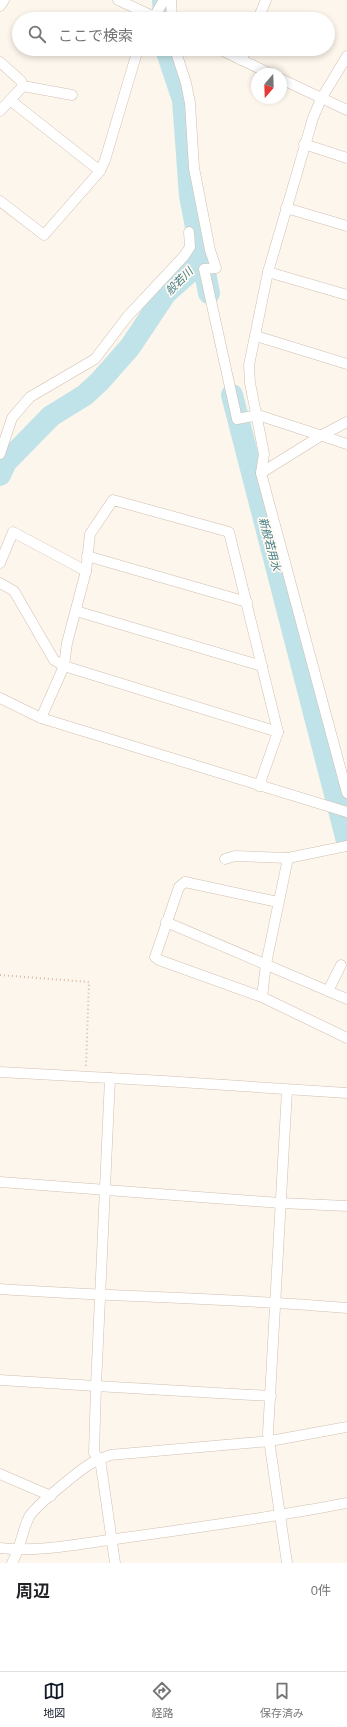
<!DOCTYPE html>
<html lang="ja">
<head>
<meta charset="utf-8">
<style>
	:root { --surface:#fff; --page:#f2f2f2; --text:#202124; --muted:#757577; --line:#e0e0e0; --accent:#111827 }
	body { margin:0; font-family:Arial,"Noto Sans JP",sans-serif; background:var(--page); color:var(--text) }
	.compass { position:absolute; left:251px; top:68px; width:36px; height:36px; border-radius:50%; background:var(--surface); box-shadow:0 2px 6px #0003; rotate:199deg }
	.list { margin:0; padding:0; list-style:none }
	h2 { display:flex; justify-content:space-between; align-items:center; height:52px; margin:0; padding:0 16px; font-size:17px }
	h2 small { font-size:13px; font-weight:400; color:var(--muted) }
	.icon { flex:none; width:22px; height:22px; fill:none; stroke:currentColor; stroke-width:2; stroke-linecap:round; stroke-linejoin:round }
	.map { position:relative; flex:none; width:347px; height:1563px; overflow:hidden }
	.search { position:absolute; background:var(--surface); box-shadow:0 2px 6px #0003; left:12px; right:12px; top:12px; height:44px; display:flex; align-items:center; gap:10px; box-sizing:border-box; padding:0 14px; border-radius:22px; color:var(--muted); font-size:15px }
	.sheet { height:108px; background:var(--surface) }
	nav { display:flex; justify-content:space-around; align-items:center; box-sizing:border-box; height:56px; border-top:1px solid var(--line); background:var(--surface); font-size:11px; color:var(--muted) }
	nav a { display:grid; justify-items:center; gap:2px }
	nav .on { color:var(--accent) }
	.map>svg:first-child { display:block }
</style>
</head>
<body>
<div class="map">
<svg width="347" height="1563" viewBox="0 0 347 1563">
	<rect width="100%" height="100%" fill="#fdf6ec"/>
	<g fill="none" stroke-linecap="round" stroke-linejoin="round">
		<g stroke="#bfe3e8" stroke-width="22">
			<path d="M163,0L164,19"/>
			<path d="M166,49L183,100L190,196L209,293"/>
			<path d="M232,395L347,841"/>
			<path d="M0,475L6,462L51,416L85,395L100,381L130,347L166,293L193,269L199,246"/>
		</g>
		<defs>
			<g id="street">
				<path d="M118,0L159,19"/>
				<path d="M171,0L172,19"/>
				<path d="M0,6L4,0"/>
				<path d="M153,19L164,0"/>
				<path d="M258,19L266,0"/>
				<path d="M175,49L186,83L190,103L194,168L210,250L216,268L204,269L237,419L258,415L347,444"/>
				<path d="M219,49L271,74"/>
				<path d="M347,56L321,99L313,118L268,272L249,365L250,383L264,454L261,473L347,793"/>
				<path d="M241,60L246,49"/>
				<path d="M0,62L21,81L23,86"/>
				<path d="M281,79L347,110"/>
				<path d="M10,100L100,171"/>
				<path d="M0,111L23,86L72,95"/>
				<path d="M304,144L347,158"/>
				<path d="M0,201L44,235L100,171L105,160L138,49"/>
				<path d="M286,208L347,226"/>
				<path d="M268,272L347,295"/>
				<path d="M256,336L347,364"/>
				<path d="M0,454L12,418L30,397L95,359L127,317L184,256L190,247L189,232"/>
				<path d="M261,473L322,435L347,422"/>
				<path d="M87,556L247,602"/>
				<path d="M0,563L13,532L86,571"/>
				<path d="M0,583L14,591L54,660L64,666L278,732"/>
				<path d="M76,611L262,666"/>
				<path d="M0,698L41,718L347,812"/>
				<path d="M41,718L64,666L67,643L86,571L90,534L113,500L229,532L278,732L259,786"/>
				<path d="M225,859L235,856L288,858L347,846"/>
				<path d="M278,902L185,882L179,887L155,957L159,960L262,997L347,1038"/>
				<path d="M166,922L328,991"/>
				<path d="M341,965L328,991L347,999"/>
				<path d="M262,997L266,964L288,858"/>
				<path d="M0,1072L164,1081L347,1093"/>
				<path d="M287,1090L268,1433L287,1563"/>
				<path d="M0,1182L280,1203L347,1206"/>
				<path d="M0,1289C116,1297 231,1298 347,1308"/>
				<path d="M0,1380L96,1386L110,1078"/>
				<path d="M0,1474L51,1496"/>
				<path d="M0,1548C40,1553 90,1542 130,1537C203,1527 275,1517 347,1503"/>
				<path d="M12,1563C21,1547 22,1531 29,1517C35,1506 79,1471 90,1464C96,1460 104,1458 110,1455L270,1441L347,1427"/>
				<path d="M115,1563L103,1479L100,1460L94,1453L96,1386L271,1396"/>
			</g>
		</defs>
		<use href="#street" stroke="#d1beb0" stroke-width="11"/>
		<path stroke="#d9b8a5" stroke-width="2" stroke-dasharray="1 3" stroke-linecap="butt" d="M0,975L89,982L86,1066"/>
		<use href="#street" stroke="#fff" stroke-width="10"/>
	</g>
	<g text-anchor="middle" stroke-width="3.5" stroke-linejoin="round" paint-order="stroke">
		<g font-size="11" font-style="italic" fill="#437c86" stroke="#fffaf3">
			<text transform="translate(179 281) rotate(-45)" y="4">般若川</text>
			<text transform="translate(270 544) rotate(75)" y="4">新般若用水</text>
		</g>
	</g>
</svg>
<svg class="compass" viewBox="-18 -18 36 36"><path d="M0-13l5 13h-10z" fill="#e53935"/><path d="M0 13l5-13h-10z" fill="#757577"/></svg>
<div class="search"><svg class="icon" aria-label="search" viewBox="0 0 24 24"><circle cx="10" cy="10" r="6"/><path d="M15 15l6 6"/></svg>ここで検索</div>
</div>
<section class="sheet">
<h2>周辺<small>0件</small></h2>
<ul class="list">
</ul>
</section>
<nav>
<a class="on"><svg class="icon" aria-label="map" viewBox="0 0 24 24"><path d="M3 6l6-2 6 2 6-2v14l-6 2-6-2-6 2zM9 4v14M15 6v14"/></svg>地図</a>
<a><svg class="icon" aria-label="directions" viewBox="0 0 24 24"><path d="M12 3l9 9-9 9-9-9zM9 14v-3h6M13 9l2 2-2 2"/></svg>経路</a>
<a><svg class="icon" aria-label="saved" viewBox="0 0 24 24"><path d="M7 4h10v16l-5-4-5 4z"/></svg>保存済み</a>
</nav>
</body>
</html>
